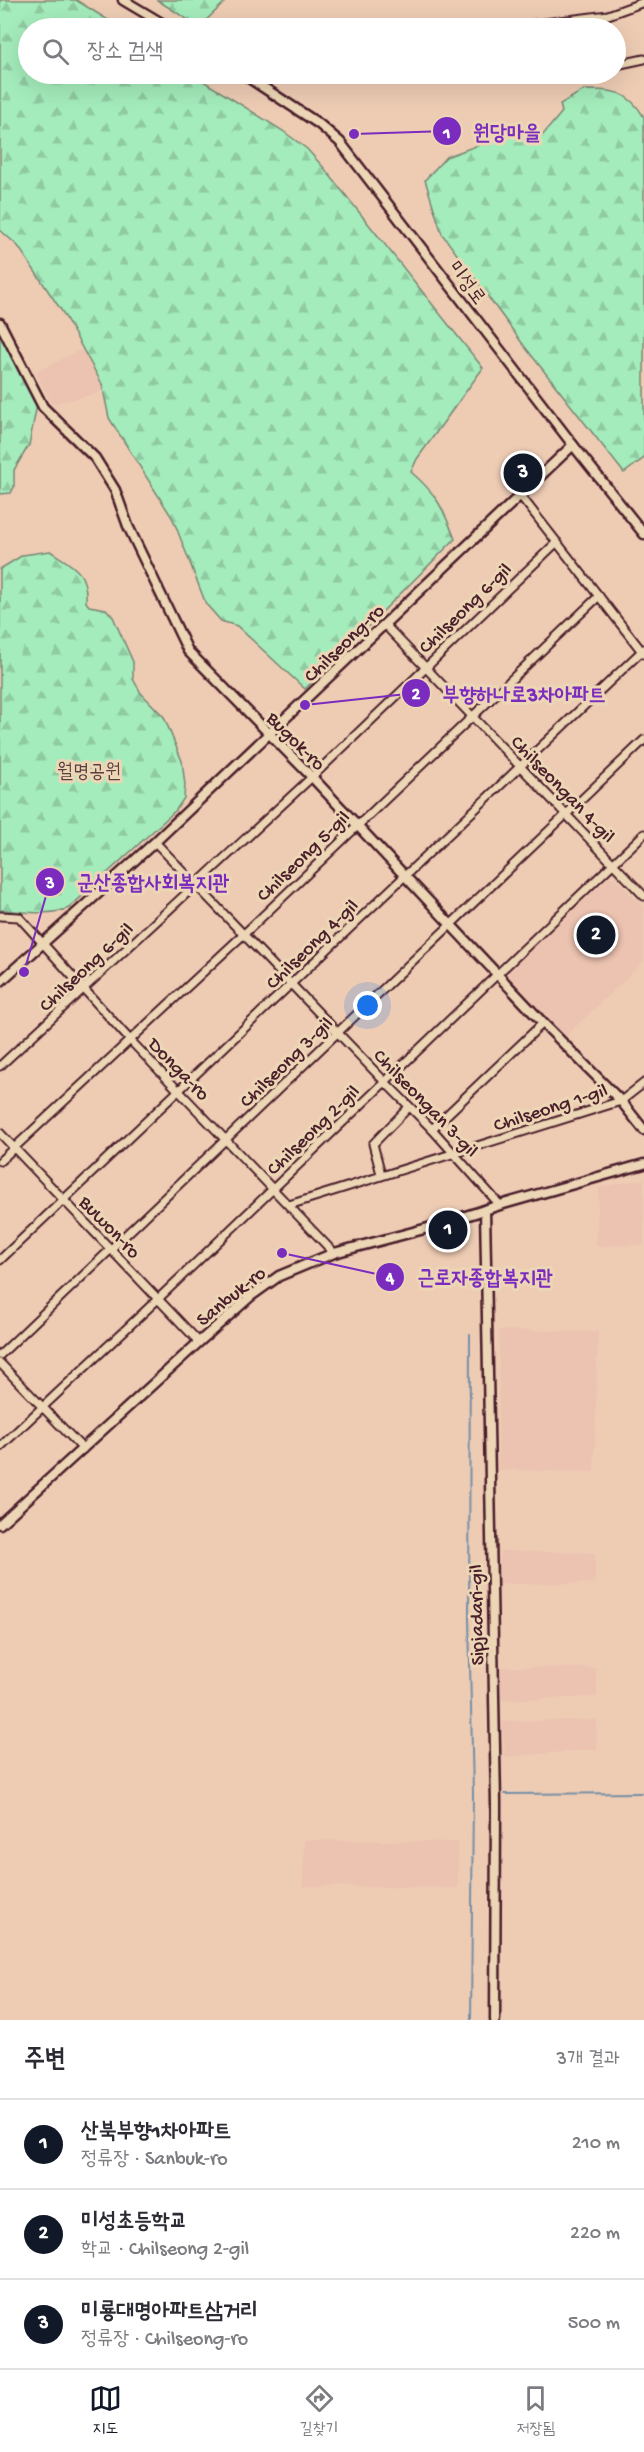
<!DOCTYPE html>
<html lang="ko">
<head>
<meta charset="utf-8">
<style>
	:root { --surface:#fff; --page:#f2f2f3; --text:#2b2b33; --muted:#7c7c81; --line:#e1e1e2; --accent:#111827 }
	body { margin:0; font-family:"Gochi Hand","Poor Story",sans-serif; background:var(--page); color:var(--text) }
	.you { position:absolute; left:368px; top:1006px; width:21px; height:21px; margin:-15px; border:4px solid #fff; border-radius:50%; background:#1a73e8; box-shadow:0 0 0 9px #1a73e833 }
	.badge { display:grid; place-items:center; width:39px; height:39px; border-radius:50%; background:var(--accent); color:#fff; font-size:20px; font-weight:700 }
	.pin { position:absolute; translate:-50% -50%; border:3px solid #fff; box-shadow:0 2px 6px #0006 }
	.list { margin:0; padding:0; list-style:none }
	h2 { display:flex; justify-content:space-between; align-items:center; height:78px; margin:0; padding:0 24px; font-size:26px }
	h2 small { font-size:20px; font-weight:400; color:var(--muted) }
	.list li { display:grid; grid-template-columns:39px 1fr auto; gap:18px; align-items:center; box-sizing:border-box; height:90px; padding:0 24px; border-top:2px solid var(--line) }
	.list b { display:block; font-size:22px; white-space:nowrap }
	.list p { margin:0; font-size:20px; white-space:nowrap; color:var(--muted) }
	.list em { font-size:20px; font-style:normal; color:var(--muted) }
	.icon { flex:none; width:33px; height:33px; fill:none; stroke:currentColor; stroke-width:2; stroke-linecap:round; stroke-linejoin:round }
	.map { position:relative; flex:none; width:644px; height:2020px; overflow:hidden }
	.search { position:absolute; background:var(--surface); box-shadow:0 6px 24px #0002; left:18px; right:18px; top:18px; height:66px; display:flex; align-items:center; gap:15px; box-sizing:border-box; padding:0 21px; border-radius:33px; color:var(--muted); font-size:22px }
	.sheet { height:348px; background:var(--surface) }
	nav { display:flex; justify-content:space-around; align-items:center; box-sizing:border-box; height:84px; border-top:2px solid var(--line); background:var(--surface); font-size:16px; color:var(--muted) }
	nav a { display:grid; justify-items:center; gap:3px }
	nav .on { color:var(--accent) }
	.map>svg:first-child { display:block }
</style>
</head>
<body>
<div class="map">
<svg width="644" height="2020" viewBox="0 0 644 2020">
	<defs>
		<pattern id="forest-firs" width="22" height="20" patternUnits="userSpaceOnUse" patternTransform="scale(1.5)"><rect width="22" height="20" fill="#a4ecbb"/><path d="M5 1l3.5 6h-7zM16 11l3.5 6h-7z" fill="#8fcaa1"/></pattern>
	</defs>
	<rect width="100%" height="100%" fill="#eeccb4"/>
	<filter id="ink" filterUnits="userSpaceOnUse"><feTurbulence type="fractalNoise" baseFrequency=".0167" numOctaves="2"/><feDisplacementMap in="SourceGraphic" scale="12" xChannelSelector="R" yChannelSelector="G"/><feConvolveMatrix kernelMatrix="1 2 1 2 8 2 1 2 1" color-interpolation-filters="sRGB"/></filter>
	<g filter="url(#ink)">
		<g fill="#ecc2b0">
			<path d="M82,349L102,385L99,393L52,404L36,372Z"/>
			<path d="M609,877L615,878L644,908V961L565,1037L511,980L509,974L511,969Z"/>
			<path d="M644,1179V1245L596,1246L599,1187Z"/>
			<path d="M499,1330L598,1332L594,1472L498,1470Z"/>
			<path d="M500,1551L595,1553V1583L498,1584Z"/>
			<path d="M501,1667L596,1668L597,1697L501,1700Z"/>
			<path d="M597,1720V1749L505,1757L502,1721Z"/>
			<path d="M304,1840L458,1842V1888L303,1886Z"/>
		</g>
		<g fill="url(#forest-firs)" stroke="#778673" stroke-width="1.5">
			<path d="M0,0H76L121,28H28V74H192L283,131L307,149L324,168L483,368L417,459L411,472C436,493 443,508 455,539L305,689L237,626L221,621L206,604L173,519L109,418L102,384L63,313L18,246L0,230Z"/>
			<path d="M157,0H227L199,27Z"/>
			<path d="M584,90C613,90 628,90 644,117V458L624,473L525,347L442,234L425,180L446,157L498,138V129L542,136L562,112L560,104Z"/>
			<path d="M0,329L38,400L29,445L14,470V487L11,493L0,494Z"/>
			<path d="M50,551C73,566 88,571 86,602L89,606L106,609L113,617L133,662V679L141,693L164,717L182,761L185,785L184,798L176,810L69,908C46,917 24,911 0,910V569L23,555Z"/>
		</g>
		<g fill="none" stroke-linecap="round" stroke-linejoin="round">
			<g stroke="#778fa5" stroke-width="2">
				<path d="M470,1334L469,1619L473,1794L471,2020"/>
				<path d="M505,1794L644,1793"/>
			</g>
			<defs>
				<g id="minor">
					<path d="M504,28L608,15L644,2"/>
					<path d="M616,65L644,59"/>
					<path d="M504,74L523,75L539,74"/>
					<path d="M520,495L644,654"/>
					<path d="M385,625L644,896"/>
					<path d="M155,842L385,1082L432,1129L500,1205"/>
					<path d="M0,916L19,917L130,1040L334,1253"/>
					<path d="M0,1066L312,777L557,542"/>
					<path d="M432,1129L543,1023"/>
					<path d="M0,1133L199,1342"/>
					<path d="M0,1161L244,934L599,596"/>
					<path d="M381,1174L373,1144L409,1107"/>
					<path d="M289,1205L621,1101L644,1083"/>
					<path d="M0,1260L644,649"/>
					<path d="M0,1355L644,740"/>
					<path d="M0,1363L83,1449"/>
					<path d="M0,1447L158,1299L644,834"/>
				</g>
				<g id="tertiary">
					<path d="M123,0L170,28"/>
					<path d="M243,74L319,124L340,142L573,445L644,534"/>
					<path d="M0,323L43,407L95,458L115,490L128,526L188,651L312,777L543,1023L621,1101L644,1130"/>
					<path d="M0,982L155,842L573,445"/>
					<path d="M485,1210L496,1804L495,2020"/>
					<path d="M0,1524L199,1342L251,1296L279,1276L334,1253L428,1228L500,1205L644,1164"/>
				</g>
			</defs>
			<use href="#minor" stroke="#4a1f2b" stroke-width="11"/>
			<use href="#tertiary" stroke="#4a1f2b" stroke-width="13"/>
			<use href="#minor" stroke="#ecd6b5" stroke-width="7"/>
			<use href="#tertiary" stroke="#ecd6b5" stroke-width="8"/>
		</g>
	</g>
	<g text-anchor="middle" stroke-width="6" stroke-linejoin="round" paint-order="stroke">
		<g font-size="20" fill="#4a1f2b" stroke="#ecd6b5">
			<text transform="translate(468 282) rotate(53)" y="7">미성로</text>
			<text transform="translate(464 607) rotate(-44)" y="7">Chilseong 6-gil</text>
			<text transform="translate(343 642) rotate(-44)" y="7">Chilseong-ro</text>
			<text transform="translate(297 740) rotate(45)" y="7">Bugok-ro</text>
			<text transform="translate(564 788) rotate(46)" y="7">Chilseongan 4-gil</text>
			<text transform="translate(302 855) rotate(-44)" y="7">Chilseong 5-gil</text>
			<text transform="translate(311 943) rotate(-44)" y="7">Chilseong 4-gil</text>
			<text transform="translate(85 966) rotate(-43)" y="7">Chilseong 6-gil</text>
			<text transform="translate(285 1061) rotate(-44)" y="7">Chilseong 3-gil</text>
			<text transform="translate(180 1068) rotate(46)" y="7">Donga-ro</text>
			<text transform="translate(427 1102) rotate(46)" y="7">Chilseongan 3-gil</text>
			<text transform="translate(550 1106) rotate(-18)" y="7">Chilseong 1-gil</text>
			<text transform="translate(312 1129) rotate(-44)" y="7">Chilseong 2-gil</text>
			<text transform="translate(111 1226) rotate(46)" y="7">Buwon-ro</text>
			<text transform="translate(230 1295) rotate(-39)" y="7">Sanbuk-ro</text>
			<text transform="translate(475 1615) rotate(-91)" y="7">Sipjadari-gil</text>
		</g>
		<g font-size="20" fill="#583e41" stroke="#ecd6b5">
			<text x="89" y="777">월명공원</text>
		</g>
	</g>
	<path fill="none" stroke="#7b2cbf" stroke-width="2" d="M354 134L447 131M305 705L416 693M24 972L50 882M282 1253L390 1277"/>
	<g fill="#7b2cbf" stroke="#ecd6b5" stroke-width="2">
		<circle cx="354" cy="134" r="6"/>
		<circle cx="305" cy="705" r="6"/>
		<circle cx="24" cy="972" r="6"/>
		<circle cx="282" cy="1253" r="6"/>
		<circle cx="447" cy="131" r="15"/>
		<circle cx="416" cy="693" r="15"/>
		<circle cx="50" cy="882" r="15"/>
		<circle cx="390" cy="1277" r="15"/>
	</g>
	<g font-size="18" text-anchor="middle" font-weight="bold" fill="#fff">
		<text x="447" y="138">1</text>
		<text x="416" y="699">2</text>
		<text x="50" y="888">3</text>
		<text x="390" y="1283">4</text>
	</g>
	<g font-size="21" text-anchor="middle" font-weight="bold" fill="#7b2cbf" stroke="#ecd6b5" stroke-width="6" stroke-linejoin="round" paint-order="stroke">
		<text x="507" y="139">원당마을</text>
		<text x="524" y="701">부향하나로3차아파트</text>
		<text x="153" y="889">군산종합사회복지관</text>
		<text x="485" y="1284">근로자종합복지관</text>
	</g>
</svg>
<div class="you"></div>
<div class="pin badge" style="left:448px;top:1230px">1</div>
<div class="pin badge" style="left:596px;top:935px">2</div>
<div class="pin badge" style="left:523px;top:473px">3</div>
<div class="search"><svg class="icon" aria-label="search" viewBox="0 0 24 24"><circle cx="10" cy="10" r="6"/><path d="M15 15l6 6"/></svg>장소 검색</div>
</div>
<section class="sheet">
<h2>주변<small>3개 결과</small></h2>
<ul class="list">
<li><span class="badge">1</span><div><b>산북부향1차아파트</b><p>정류장 · Sanbuk-ro</p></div><em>210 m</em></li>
<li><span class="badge">2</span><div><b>미성초등학교</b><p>학교 · Chilseong 2-gil</p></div><em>220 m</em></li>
<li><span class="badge">3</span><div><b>미룡대명아파트삼거리</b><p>정류장 · Chilseong-ro</p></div><em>500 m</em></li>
</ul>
</section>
<nav>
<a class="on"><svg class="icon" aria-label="map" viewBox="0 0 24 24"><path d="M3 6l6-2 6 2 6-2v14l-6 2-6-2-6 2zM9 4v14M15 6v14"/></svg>지도</a>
<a><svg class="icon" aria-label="directions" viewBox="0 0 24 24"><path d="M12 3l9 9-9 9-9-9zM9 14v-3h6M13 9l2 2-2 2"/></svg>길찾기</a>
<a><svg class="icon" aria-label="saved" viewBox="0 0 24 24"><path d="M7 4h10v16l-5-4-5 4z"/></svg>저장됨</a>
</nav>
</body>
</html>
